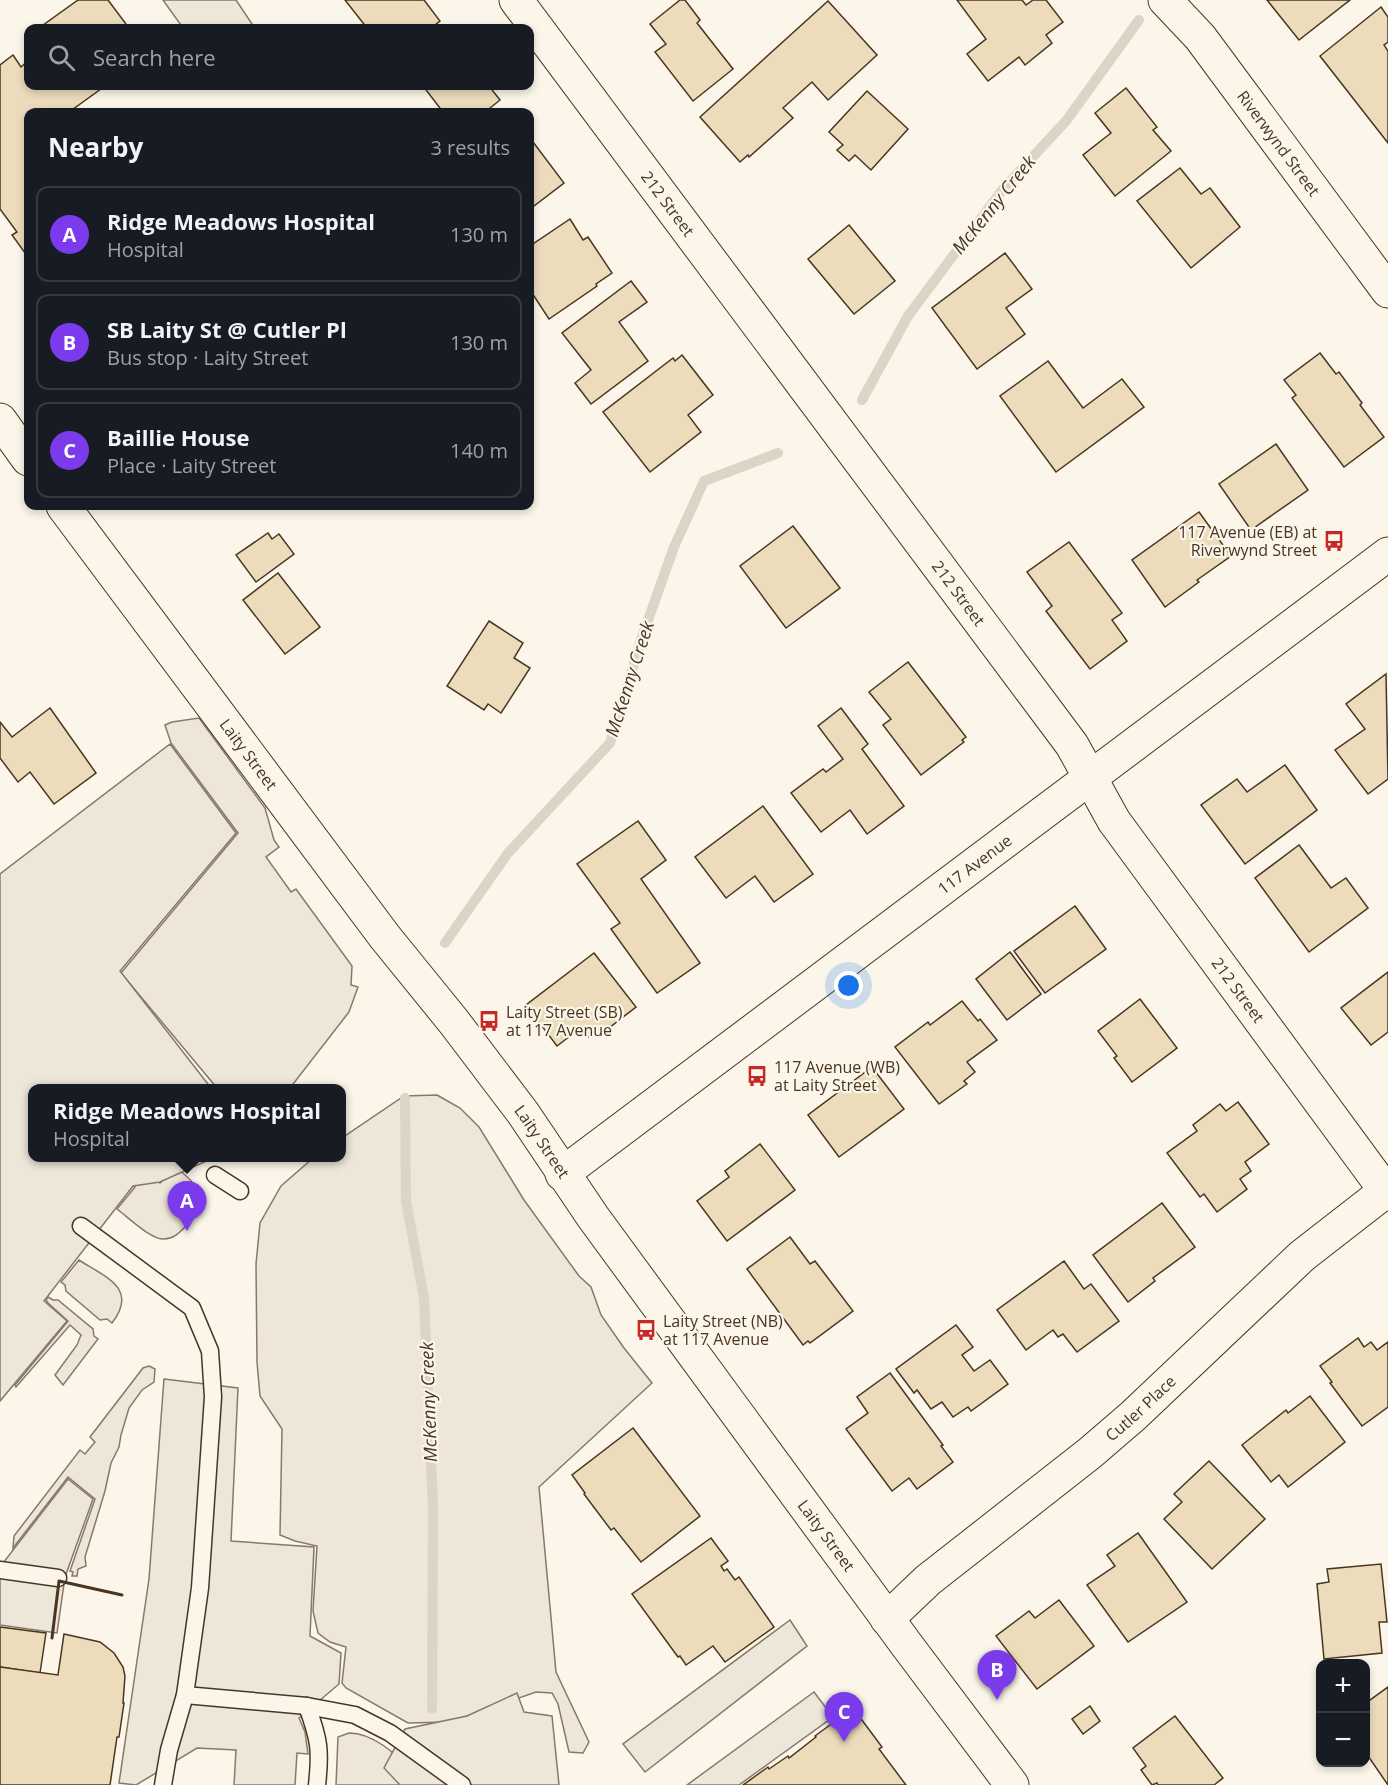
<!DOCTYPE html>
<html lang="en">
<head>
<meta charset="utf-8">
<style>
	:root { --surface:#171b24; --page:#242831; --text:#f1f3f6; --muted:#9ea1a6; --line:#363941; --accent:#7c3aed }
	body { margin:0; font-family:"Open Sans",sans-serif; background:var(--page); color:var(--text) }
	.controls { position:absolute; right:18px; bottom:18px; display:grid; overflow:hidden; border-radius:12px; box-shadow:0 3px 9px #0003 }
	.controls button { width:54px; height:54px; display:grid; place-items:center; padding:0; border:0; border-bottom:2px solid var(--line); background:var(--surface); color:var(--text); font:30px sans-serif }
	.you { position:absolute; left:849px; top:986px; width:21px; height:21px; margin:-15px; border:4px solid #fff; border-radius:50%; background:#1a73e8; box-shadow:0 0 0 9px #1a73e833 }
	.badge { display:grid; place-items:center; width:39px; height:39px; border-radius:50%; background:var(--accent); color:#fff; font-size:20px; font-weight:700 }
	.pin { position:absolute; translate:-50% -50px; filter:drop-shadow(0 2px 3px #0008) }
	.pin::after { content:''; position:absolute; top:32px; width:21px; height:18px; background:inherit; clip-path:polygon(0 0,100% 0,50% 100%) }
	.popup { position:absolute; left:28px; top:1084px; width:318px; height:78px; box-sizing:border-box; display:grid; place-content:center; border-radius:12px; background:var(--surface); filter:drop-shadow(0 2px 4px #0005); font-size:20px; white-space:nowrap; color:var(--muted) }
	.popup b { font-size:22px; color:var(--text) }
	.popup::after { content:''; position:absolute; left:50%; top:100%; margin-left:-12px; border:12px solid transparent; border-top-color:var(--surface) }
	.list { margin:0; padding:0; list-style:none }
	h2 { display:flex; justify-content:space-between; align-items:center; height:78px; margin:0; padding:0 24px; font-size:26px }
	h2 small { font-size:20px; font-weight:400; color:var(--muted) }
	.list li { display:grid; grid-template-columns:39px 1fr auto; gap:18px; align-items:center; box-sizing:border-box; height:96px; margin:0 12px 12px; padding:0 12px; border:2px solid var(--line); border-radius:12px }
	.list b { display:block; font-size:22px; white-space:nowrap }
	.list p { margin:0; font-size:20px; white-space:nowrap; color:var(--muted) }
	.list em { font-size:20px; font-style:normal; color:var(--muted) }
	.icon { flex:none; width:33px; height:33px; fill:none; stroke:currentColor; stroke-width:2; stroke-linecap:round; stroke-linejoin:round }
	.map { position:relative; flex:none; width:1388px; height:1785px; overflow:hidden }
	.search { position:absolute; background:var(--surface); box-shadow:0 3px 9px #0003; left:24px; top:24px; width:510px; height:66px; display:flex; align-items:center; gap:15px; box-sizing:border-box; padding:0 21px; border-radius:12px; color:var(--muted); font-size:22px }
	.panel { position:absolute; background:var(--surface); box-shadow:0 3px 9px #0003; left:24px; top:108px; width:510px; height:402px; border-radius:12px }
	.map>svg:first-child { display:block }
</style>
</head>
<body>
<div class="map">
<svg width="1388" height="1785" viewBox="0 0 1388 1785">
	<rect width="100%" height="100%" fill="#fbf6e9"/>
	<g fill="#ede6d9" stroke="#887966" stroke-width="1.5">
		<path d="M163,0H236L254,27L252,28H183Z"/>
		<path d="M199,718L265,808L274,840L279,847L266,857L291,892L296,889L352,966L351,985L358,987L349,1012L290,1088H217L121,973L238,833L171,743L165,725L172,722Z"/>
		<path d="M437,1095L460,1108L479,1127L524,1200L579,1276L591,1287L601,1315L624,1348L652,1383L539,1487L556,1672L589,1742L583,1753L569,1752L558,1704L552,1693L536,1692L450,1722L408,1723L346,1688L342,1683L346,1647L330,1642L318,1633L313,1611L317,1546L295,1541L280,1535L282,1429L260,1396L257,1362L256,1264L260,1223L281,1186L312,1159L342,1158V1138L404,1096Z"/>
		<path d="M113,1158H140L160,1183L175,1167C204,1188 207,1200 184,1228C179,1233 173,1239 164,1239C150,1239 129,1218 117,1209L135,1187Z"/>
		<path d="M79,1260C105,1277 139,1288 112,1323L107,1319L100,1320L66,1291L65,1285L61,1282Z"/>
		<path d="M48,1297L53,1300H58L93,1329L94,1336L98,1339L63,1385L55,1375L77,1345L81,1335L70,1325L16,1387L15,1385L68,1321L48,1303L46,1300Z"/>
		<path d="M149,1366L155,1369L154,1382L142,1390L129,1408L121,1435L119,1447L111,1463L105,1491L85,1557L86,1566L78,1569L77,1576H72L73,1572L70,1571L95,1499L68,1477L13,1548L14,1536L80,1450L85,1454L95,1442L90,1437L143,1368Z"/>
		<path d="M349,1733C380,1733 406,1766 428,1785H336L338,1737Z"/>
	</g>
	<g fill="#ede7d9" stroke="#887966" stroke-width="1.5">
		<path d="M170,744L236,833L120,971L211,1088H33V1158H213L160,1182L133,1186L44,1301L67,1321L0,1401V874Z"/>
		<path d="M164,1379L238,1388L231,1541L314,1547L310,1636L341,1653L339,1684L299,1718L305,1732L308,1754L297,1753L295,1785H234L236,1750L197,1748L136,1785L119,1783L149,1579Z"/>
		<path d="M68,1479L93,1499L65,1577L57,1633L0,1625V1567Z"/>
		<path d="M790,1620L807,1646L645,1772L623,1744Z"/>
		<path d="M814,1692L833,1717L739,1785H687Z"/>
		<path d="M517,1693L524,1712L552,1716L559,1785H400L384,1768L405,1729L467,1716Z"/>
	</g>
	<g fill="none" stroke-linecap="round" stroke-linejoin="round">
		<g stroke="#dcd4c6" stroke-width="10">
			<path d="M862,400L908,316L1003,189L1066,121L1139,20"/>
			<path d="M445,943L508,853L610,743L642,637L674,547L704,481L778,453"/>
			<path d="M405,1098L406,1201L424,1298L433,1507L432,1709"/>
		</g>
	</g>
	<g fill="#ecdcbc" stroke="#4a3520" stroke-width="1.5">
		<path d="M78,0H108L129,28H39Z"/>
		<path d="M345,0H424L440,21L431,28H367Z"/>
		<path d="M680,0H685L700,20L697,23L733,69L693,101L655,52L666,44L650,24Z"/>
		<path d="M957,0H1022L1026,5L1033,0H1046L1063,22L1046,35L1052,43L1025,65L1019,57L988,81L967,54L986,39Z"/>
		<path d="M1267,0H1350L1299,40Z"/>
		<path d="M828,1L877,55L828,100L812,82L783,108L793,118L749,157L748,155L740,162L700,117Z"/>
		<path d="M1381,7L1388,17V42L1384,45L1388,51V143L1320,56Z"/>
		<path d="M13,55L21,67L28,61V86H105L69,112H28V257L12,235L17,232L0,209V65Z"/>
		<path d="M423,86H489L500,100L485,112H443Z"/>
		<path d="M1126,88L1157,127L1153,130L1171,151L1115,196L1083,155L1111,133L1095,113Z"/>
		<path d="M867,91L908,129L871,170L855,155L849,161L837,150L843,145L829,132Z"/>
		<path d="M530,138L564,183L530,209Z"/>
		<path d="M1180,168L1201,194L1210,188L1240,227L1191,268L1137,201Z"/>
		<path d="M570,219L583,240L588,237L612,273L596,284L597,286L549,319L530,290V246Z"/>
		<path d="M849,225L895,281L854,314L808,259Z"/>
		<path d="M1005,253L1032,289L1006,308L1025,334L977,369L932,308Z"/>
		<path d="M631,281L647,302L619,322L648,361L591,404L575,383L591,370L562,333Z"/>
		<path d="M1320,353L1336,374L1339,372L1362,403L1360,405L1384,437L1344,467L1292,398L1296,395L1284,380Z"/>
		<path d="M682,355L713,395L688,415L701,432L650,472L603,412L673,358L675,361Z"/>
		<path d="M1048,361L1083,408L1122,379L1144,407L1056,472L1000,396Z"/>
		<path d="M1276,444L1308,490L1251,530L1219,484Z"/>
		<path d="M1199,512L1231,556L1197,580L1199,582L1165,607L1132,560Z"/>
		<path d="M793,526L840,588L786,628L740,566Z"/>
		<path d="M268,533L272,539L279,534L294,554L256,582L236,555Z"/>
		<path d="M1069,542L1122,613L1112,620L1127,641L1090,669L1046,611L1052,606L1027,572Z"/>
		<path d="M278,573L320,627L285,654L243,600Z"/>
		<path d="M489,621L523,643L514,658L530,668L501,713L488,704L484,710L447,686Z"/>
		<path d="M908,662L966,737L962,740L964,742L921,775L883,725L891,719L869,692Z"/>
		<path d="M1386,674L1388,779L1368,794L1335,750L1365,729L1346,704Z"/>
		<path d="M50,708L96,773L54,804L30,772L18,782L0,758V722L12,737Z"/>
		<path d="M841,708L868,744L862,749L904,806L867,834L850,810L821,832L791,793L823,769L826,772L843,759L818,726Z"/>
		<path d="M1285,765L1317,810L1245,864L1201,805L1237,779L1247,792Z"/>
		<path d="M763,806L813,874L774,902L755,876L726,898L695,857Z"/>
		<path d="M638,821L666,860L641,879L700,963L657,993L611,929L620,923L577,864Z"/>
		<path d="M1299,845L1331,888L1346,878L1368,908L1309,952L1255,878Z"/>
		<path d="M1075,906L1106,949L1045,993L1014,951Z"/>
		<path d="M1010,952L1041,994L1007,1020L976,979Z"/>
		<path d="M594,953L636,1007L600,1035L597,1031L589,1037L582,1027L557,1046L526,1005Z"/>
		<path d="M1388,972V1032L1371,1045L1341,1008Z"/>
		<path d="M1140,999L1177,1048L1132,1082L1114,1058L1117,1056L1098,1031Z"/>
		<path d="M962,1001L978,1021L980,1019L997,1040L967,1062L975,1072L964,1081L967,1084L939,1104L895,1047L928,1022L930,1025Z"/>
		<path d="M872,1067L904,1109L839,1157L808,1115Z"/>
		<path d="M1238,1102L1269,1144L1245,1162L1251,1171L1240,1179L1247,1189L1217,1212L1204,1194L1200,1197L1167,1153L1197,1131L1193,1125L1220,1104L1226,1111Z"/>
		<path d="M760,1144L795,1190L727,1241L697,1201L729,1177L725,1171Z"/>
		<path d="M1162,1203L1195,1247L1153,1278L1155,1281L1128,1302L1093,1255Z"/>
		<path d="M790,1237L810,1264L815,1261L853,1311L810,1343L808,1341L803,1345L747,1269Z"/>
		<path d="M1064,1261L1084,1289L1091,1284L1119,1321L1077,1352L1063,1334L1058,1337L1053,1330L1026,1350L997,1310Z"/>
		<path d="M956,1325L973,1347L962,1355L974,1371L990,1360L1008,1384L971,1411L968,1407L953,1417L942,1402L931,1409L917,1390L914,1393L896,1369Z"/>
		<path d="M1358,1338L1364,1347L1371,1342L1377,1350L1388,1342V1407L1362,1426L1330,1383L1332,1382L1320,1366Z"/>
		<path d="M890,1373L943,1445L941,1446L953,1462L917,1489L909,1478L892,1491L846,1429L868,1413L857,1397Z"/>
		<path d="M1310,1396L1345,1442L1288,1487L1279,1475L1271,1482L1242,1445L1286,1410L1288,1413Z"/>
		<path d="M633,1428L700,1516L641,1562L614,1528L611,1530L584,1494L585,1493L572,1475Z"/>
		<path d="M1209,1461L1265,1519L1212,1569L1164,1519L1182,1502L1174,1494Z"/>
		<path d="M1138,1533L1187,1602L1128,1642L1087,1585L1115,1566L1107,1555Z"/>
		<path d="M711,1538L728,1561L721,1566L724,1571L727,1569L735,1580L739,1577L774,1627L725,1662L713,1646L686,1665L680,1656L678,1657L632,1594Z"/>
		<path d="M1381,1564L1387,1622H1379L1382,1653L1324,1659L1317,1584L1329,1582L1327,1569Z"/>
		<path d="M1059,1600L1094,1646L1037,1689L996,1636L1029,1611L1035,1618Z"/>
		<path d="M0,1627L46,1633L40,1673L0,1667Z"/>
		<path d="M64,1634L100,1642L114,1653L123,1667L125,1676L123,1703H124L119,1737H117L110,1785H0V1667L58,1675Z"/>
		<path d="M1388,1687V1785L1366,1753V1703Z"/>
		<path d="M1090,1706L1100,1721L1083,1734L1072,1719Z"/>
		<path d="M853,1708L882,1747L879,1749L906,1785H743L768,1767L769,1769L788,1756L789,1758L816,1737L815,1736Z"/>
		<path d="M1175,1716L1223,1778L1214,1785H1158L1157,1783L1152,1785L1141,1770L1146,1766L1133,1748Z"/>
	</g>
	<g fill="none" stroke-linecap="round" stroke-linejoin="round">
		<defs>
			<g id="lane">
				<path d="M215,1175L240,1191"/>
				<path d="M81,1226L192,1308L210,1351L213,1397L200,1588L185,1695L169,1750L163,1785"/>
				<path d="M0,1570L58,1578"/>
				<path d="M185,1695L307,1706L355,1715L390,1733L462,1785"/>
				<path d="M307,1706C319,1739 321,1750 317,1785"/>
			</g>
			<g id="street">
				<path id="s1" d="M516,0L1072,745L1114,821L1388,1194"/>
				<path id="s2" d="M1165,0L1200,37L1388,291"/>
				<path id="s3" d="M887,1619L928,1580L1090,1453L1133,1416L1302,1256L1388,1189"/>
			</g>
			<g id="secondary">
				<path d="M0,420L28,459"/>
				<path id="s4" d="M63,506L385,937L454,1022L523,1113L593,1217L906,1644L1012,1785"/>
				<path id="s5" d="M562,1174L1388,554"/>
			</g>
		</defs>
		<use href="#lane" stroke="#4a3520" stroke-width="19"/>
		<use href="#street" stroke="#4a3520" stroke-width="35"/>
		<use href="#secondary" stroke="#4a3520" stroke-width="35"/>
		<use href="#lane" stroke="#fbf6e9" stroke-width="16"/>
		<use href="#street" stroke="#fbf6e9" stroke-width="33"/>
		<use href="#secondary" stroke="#fbf6e9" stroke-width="33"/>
		<path stroke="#4a3520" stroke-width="3" d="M52,1638L59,1581L122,1595"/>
	</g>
	<defs>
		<symbol id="bus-bare" viewBox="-9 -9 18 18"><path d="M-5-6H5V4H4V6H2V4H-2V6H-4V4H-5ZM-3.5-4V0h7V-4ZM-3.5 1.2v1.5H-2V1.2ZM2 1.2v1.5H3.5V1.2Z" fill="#c62828" stroke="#fbf6e9" stroke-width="2.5" paint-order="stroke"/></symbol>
	</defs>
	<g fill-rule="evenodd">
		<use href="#bus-bare" x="1319" y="526" width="30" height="30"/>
		<use href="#bus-bare" x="474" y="1006" width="30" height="30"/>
		<use href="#bus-bare" x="742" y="1061" width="30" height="30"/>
		<use href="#bus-bare" x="631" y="1315" width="30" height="30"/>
	</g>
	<g text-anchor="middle" stroke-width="4.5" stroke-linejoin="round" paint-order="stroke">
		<g font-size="16" fill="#4a3520" stroke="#fbf6e9">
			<text dy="6" stroke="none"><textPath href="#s2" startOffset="183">Riverwynd Street</textPath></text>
			<text dy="6" stroke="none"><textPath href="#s1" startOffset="254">212 Street</textPath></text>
			<text dy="6" stroke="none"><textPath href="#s1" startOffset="740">212 Street</textPath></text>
			<text dy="6" stroke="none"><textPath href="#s4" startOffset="310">Laity Street</textPath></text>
			<text dy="6" stroke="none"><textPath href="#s5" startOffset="516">117 Avenue</textPath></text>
			<text dy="6" stroke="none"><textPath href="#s1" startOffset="1226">212 Street</textPath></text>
			<text dy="6" stroke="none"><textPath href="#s4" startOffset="796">Laity Street</textPath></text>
			<text dy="6" stroke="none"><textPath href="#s3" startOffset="330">Cutler Place</textPath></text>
			<text dy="6" stroke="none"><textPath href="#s4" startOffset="1282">Laity Street</textPath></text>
		</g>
		<g font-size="16" fill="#4a3520" stroke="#fbf6e9" text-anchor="start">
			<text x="1317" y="538" text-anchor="end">117 Avenue (EB) at<tspan x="1317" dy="18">Riverwynd Street</tspan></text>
			<text x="506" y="1018">Laity Street (SB)<tspan x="506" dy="18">at 117 Avenue</tspan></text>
			<text x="774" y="1073">117 Avenue (WB)<tspan x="774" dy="18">at Laity Street</tspan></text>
			<text x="663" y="1327">Laity Street (NB)<tspan x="663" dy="18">at 117 Avenue</tspan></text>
		</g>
		<g font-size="18" font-style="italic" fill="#4a3520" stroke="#fbf6e9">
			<text transform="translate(994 205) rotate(-51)" y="6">McKenny Creek</text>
			<text transform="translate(630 679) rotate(-72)" y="6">McKenny Creek</text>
			<text transform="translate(429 1402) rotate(-92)" y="6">McKenny Creek</text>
		</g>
	</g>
</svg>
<div class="controls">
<button>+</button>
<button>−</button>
</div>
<div class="you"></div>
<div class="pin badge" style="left:187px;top:1231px">A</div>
<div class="popup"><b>Ridge Meadows Hospital</b>Hospital</div>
<div class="pin badge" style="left:997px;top:1700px">B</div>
<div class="pin badge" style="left:844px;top:1742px">C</div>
<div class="search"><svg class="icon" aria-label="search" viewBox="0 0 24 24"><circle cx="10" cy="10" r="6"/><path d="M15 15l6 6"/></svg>Search here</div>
<section class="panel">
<h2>Nearby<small>3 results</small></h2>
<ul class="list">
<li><span class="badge">A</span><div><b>Ridge Meadows Hospital</b><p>Hospital</p></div><em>130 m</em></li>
<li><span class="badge">B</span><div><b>SB Laity St @ Cutler Pl</b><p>Bus stop · Laity Street</p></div><em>130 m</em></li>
<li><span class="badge">C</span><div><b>Baillie House</b><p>Place · Laity Street</p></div><em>140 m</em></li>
</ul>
</section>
</div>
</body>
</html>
